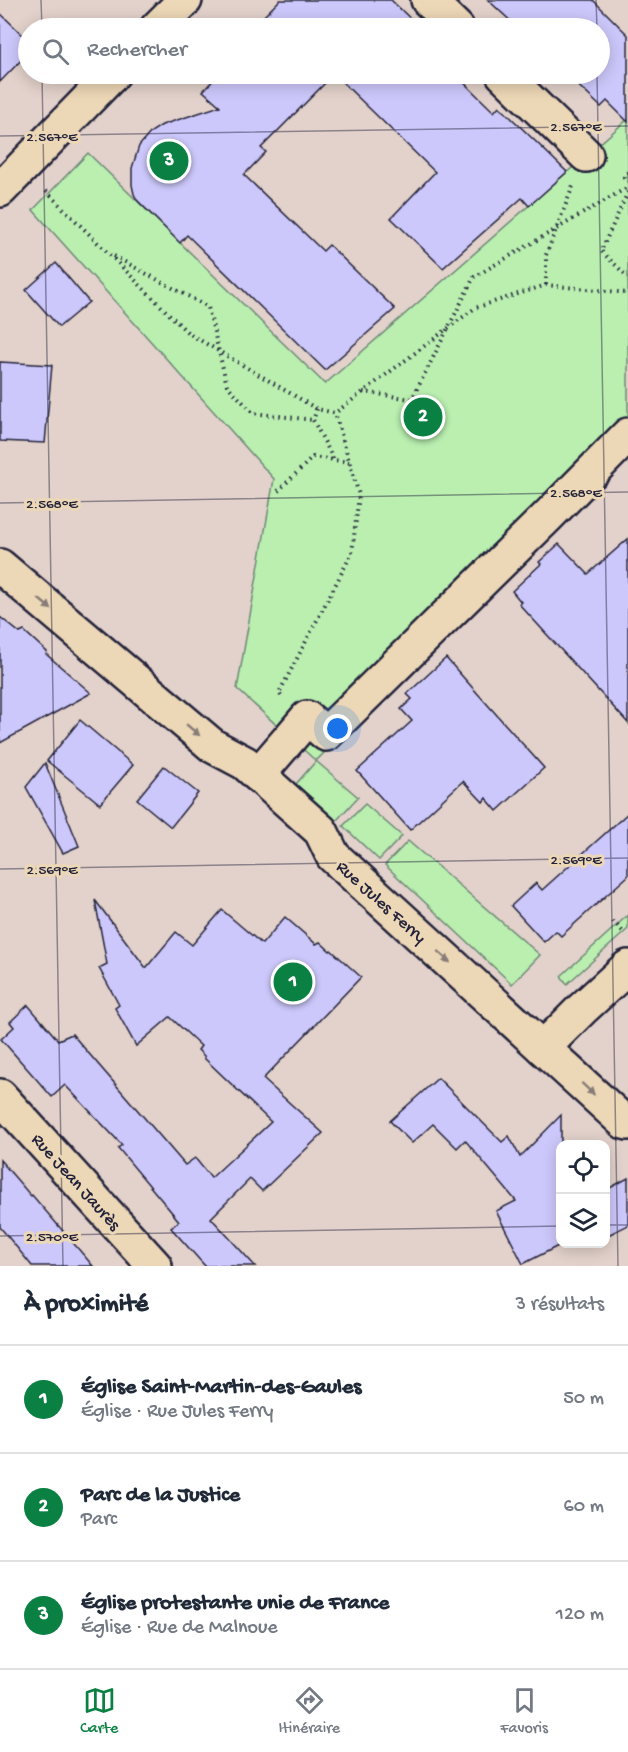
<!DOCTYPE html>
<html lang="fr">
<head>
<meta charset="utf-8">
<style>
	:root { --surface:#fff; --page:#f2f2f3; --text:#1f2937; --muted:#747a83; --line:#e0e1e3; --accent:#0b8043 }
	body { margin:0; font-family:"Gochi Hand",sans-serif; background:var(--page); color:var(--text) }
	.controls { position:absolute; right:18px; bottom:18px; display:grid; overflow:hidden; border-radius:12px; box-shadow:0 3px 15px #0003 }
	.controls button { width:54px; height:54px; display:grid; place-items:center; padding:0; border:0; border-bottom:2px solid var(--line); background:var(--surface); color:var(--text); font:30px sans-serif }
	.you { position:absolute; left:338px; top:729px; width:21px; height:21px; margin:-15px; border:4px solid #fff; border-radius:50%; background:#1a73e8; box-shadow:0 0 0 9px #1a73e833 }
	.badge { display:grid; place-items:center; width:39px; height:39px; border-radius:50%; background:var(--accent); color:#fff; font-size:20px; font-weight:700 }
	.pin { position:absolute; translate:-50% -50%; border:3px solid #fff; box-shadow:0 2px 6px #0006 }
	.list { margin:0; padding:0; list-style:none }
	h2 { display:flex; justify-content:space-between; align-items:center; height:78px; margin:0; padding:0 24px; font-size:26px }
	h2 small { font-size:20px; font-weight:400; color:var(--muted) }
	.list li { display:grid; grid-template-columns:39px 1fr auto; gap:18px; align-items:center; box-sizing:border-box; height:108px; padding:0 24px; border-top:2px solid var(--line) }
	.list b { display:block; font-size:22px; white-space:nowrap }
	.list p { margin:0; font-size:20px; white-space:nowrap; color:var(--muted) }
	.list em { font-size:20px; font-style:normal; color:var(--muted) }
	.icon { flex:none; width:33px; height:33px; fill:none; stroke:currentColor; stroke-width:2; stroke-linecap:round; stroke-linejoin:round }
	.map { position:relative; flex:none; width:628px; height:1266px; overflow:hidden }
	.search { position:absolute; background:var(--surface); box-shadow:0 3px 15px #0003; left:18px; right:18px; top:18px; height:66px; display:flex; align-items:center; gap:15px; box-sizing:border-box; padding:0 21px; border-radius:33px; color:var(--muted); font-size:22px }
	.sheet { height:402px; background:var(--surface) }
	nav { display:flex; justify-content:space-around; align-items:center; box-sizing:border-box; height:84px; border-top:2px solid var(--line); background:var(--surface); font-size:16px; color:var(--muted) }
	nav a { display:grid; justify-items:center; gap:3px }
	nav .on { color:var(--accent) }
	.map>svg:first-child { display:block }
</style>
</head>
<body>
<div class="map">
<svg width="628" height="1266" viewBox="0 0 628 1266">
	<rect width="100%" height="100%" fill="#e3d2cb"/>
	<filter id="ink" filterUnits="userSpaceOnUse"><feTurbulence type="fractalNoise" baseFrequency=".0167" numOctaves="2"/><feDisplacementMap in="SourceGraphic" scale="12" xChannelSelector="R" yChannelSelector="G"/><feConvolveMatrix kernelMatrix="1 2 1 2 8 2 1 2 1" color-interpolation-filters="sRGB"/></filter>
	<g filter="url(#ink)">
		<g fill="#baefb0" stroke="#6e8876" stroke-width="1.5">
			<path d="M628,119V450L316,761L358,797L336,821L296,784L316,761L237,689L274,479L33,210L88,153L325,384Z"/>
			<path d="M365,804L402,836L379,860L343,826Z"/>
			<path d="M408,841L540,955L512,984L385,865Z"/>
			<path d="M628,915V929L567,984L561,976Z"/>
		</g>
		<g fill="#cdc8fb" stroke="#22223b" stroke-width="1.5">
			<path d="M280,0H391L420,28H252Z"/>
			<path d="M488,0H593L628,35V122L607,101L601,107L566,74H600V28H518Z"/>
			<path d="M0,13L28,40V53L0,82Z"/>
			<path d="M219,74H334L261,148L266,152L244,175L323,251L329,245L395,309L325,370L187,235L180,243L137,200L134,194L132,185V168L139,146L151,132L162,125L220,106L203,91Z"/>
			<path d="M334,74H455L494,112L499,106L567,172L529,206L522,198L443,268L391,218L435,172Z"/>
			<path d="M56,263L89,302L59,327L26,290Z"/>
			<path d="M0,362L52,365L45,443L0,441Z"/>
			<path d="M628,539V723L519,604L521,602L512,591L541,564L539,562L559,544L588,574Z"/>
			<path d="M0,617L20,633L24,631L47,652L46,654L91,693L0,743Z"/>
			<path d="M446,658L544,768L497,811L486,798L483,802L463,781L410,830L357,771L412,721L401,709L412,699L407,694Z"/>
			<path d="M80,720L133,765L100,804L47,761Z"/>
			<path d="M45,763L79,846L63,853L26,787Z"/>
			<path d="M164,766L198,793L171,827L137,799Z"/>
			<path d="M628,813V876L561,936L556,931L544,942L511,906L536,883L542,890Z"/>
			<path d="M95,900L146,968L176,932L192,945L222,910L262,944L285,917L316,944L320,942L330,951L331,950L361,977L263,1079L323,1133L262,1191L250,1179L211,1218L255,1266H205L171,1228L179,1221L118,1148L122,1145L65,1085L52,1097L1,1039L14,1027L10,1022L28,1005L58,1040L72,1034L185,1165L195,1158L211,1178L271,1122L204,1058L205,1057L198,1050L201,1046L170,1017L136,1046L115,1008L119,1005L99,968L107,964Z"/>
			<path d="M438,1078L502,1142L509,1136L520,1157L561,1115V1244H562L523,1264L496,1211L516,1201L465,1140L457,1148L433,1124L412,1143L390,1121Z"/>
			<path d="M0,1160L31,1196L32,1195L93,1266H32L0,1227Z"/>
			<path d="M628,1178V1225L606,1236V1190Z"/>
		</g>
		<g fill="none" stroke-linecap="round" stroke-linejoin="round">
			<defs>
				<g id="street">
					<path d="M428,0L457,28"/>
					<path d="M157,28L185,0"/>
					<path d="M503,74L586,155"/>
					<path d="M0,190L113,74"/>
					<path d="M0,566L213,746L245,763L321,831L333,856L624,1122L628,1123"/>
					<path d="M258,775L307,718L326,734L547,517L628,435"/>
					<path d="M543,1048L582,1009L628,967"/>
					<path d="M0,1096L155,1266"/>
				</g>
			</defs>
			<use href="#street" stroke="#22223b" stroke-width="38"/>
			<g stroke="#22223b" stroke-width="4" stroke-dasharray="1.5 4.5" stroke-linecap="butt">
				<path d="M628,172L624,177L628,181"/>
				<path d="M46,191L188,333L317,409L335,413L475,308L546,285L628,293"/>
				<path d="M628,192L601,251L628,277"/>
				<path d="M114,256L208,307L227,385L253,413L313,420"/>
				<path d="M546,285V255L573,186"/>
				<path d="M363,392L412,399L474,277L628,187"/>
				<path d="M317,409L313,420L334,460"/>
				<path d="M278,491L313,457L349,462"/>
				<path d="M281,696L279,693L352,553L359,495L335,413"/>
				<path d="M613,921L625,934"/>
			</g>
			<use href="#street" stroke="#ecd7b6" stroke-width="33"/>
		</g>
		<defs><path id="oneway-solid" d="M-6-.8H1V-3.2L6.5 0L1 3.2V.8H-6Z" transform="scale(1.5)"/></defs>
		<g fill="#877c78">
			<use href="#oneway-solid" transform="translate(45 604) rotate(40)"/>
			<use href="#oneway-solid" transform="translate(193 730) rotate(40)"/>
			<use href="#oneway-solid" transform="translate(444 957) rotate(42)"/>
			<use href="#oneway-solid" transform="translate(588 1089) rotate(43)"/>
		</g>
	</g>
	<path fill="none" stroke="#22223b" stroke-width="1.5" stroke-opacity="0.45" d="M41,0L42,28M596,0L597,28M42,74L63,1266M597,74L618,1266M0,136L628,126M0,503L628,492M0,869L628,858M606,1225H628M0,1236L560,1226"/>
	<g text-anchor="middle" stroke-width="6" stroke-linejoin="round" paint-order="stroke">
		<g font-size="18" fill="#22223b" stroke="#ecd7b6">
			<text transform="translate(382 901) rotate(42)" y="6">Rue Jules Ferry</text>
			<text transform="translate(77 1181) rotate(48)" y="6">Rue Jean Jaurès</text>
		</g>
	</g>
	<g font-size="15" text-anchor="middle" fill="#22223b" stroke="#ecd7b6" stroke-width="6" stroke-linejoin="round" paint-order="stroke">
		<text x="576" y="131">2.567°E</text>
		<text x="52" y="141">2.567°E</text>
		<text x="576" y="497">2.568°E</text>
		<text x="52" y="508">2.568°E</text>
		<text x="576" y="864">2.569°E</text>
		<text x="52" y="874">2.569°E</text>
		<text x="52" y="1241">2.570°E</text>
	</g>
</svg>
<div class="controls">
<button><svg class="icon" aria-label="locate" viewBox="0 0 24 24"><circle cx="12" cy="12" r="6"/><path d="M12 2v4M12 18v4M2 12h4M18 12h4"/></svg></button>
<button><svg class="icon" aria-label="layers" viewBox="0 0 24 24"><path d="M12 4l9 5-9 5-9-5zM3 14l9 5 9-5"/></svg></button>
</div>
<div class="you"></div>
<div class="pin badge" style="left:293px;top:982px">1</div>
<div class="pin badge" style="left:423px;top:417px">2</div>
<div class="pin badge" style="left:169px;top:161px">3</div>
<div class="search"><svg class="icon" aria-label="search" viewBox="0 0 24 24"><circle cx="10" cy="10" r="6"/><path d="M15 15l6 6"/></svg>Rechercher</div>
</div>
<section class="sheet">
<h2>À proximité<small>3 résultats</small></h2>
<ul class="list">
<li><span class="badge">1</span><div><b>Église Saint-Martin-des-Gaules</b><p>Église · Rue Jules Ferry</p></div><em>50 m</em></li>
<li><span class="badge">2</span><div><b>Parc de la Justice</b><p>Parc</p></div><em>60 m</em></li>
<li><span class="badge">3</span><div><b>Église protestante unie de France</b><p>Église · Rue de Malnoue</p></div><em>120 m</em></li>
</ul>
</section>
<nav>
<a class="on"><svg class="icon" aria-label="map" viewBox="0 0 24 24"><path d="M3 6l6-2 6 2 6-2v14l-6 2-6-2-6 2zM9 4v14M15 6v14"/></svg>Carte</a>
<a><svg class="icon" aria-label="directions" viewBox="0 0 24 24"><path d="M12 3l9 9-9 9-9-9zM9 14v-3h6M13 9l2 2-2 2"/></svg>Itinéraire</a>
<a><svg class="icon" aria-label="saved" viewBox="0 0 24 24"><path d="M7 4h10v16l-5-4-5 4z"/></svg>Favoris</a>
</nav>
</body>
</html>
